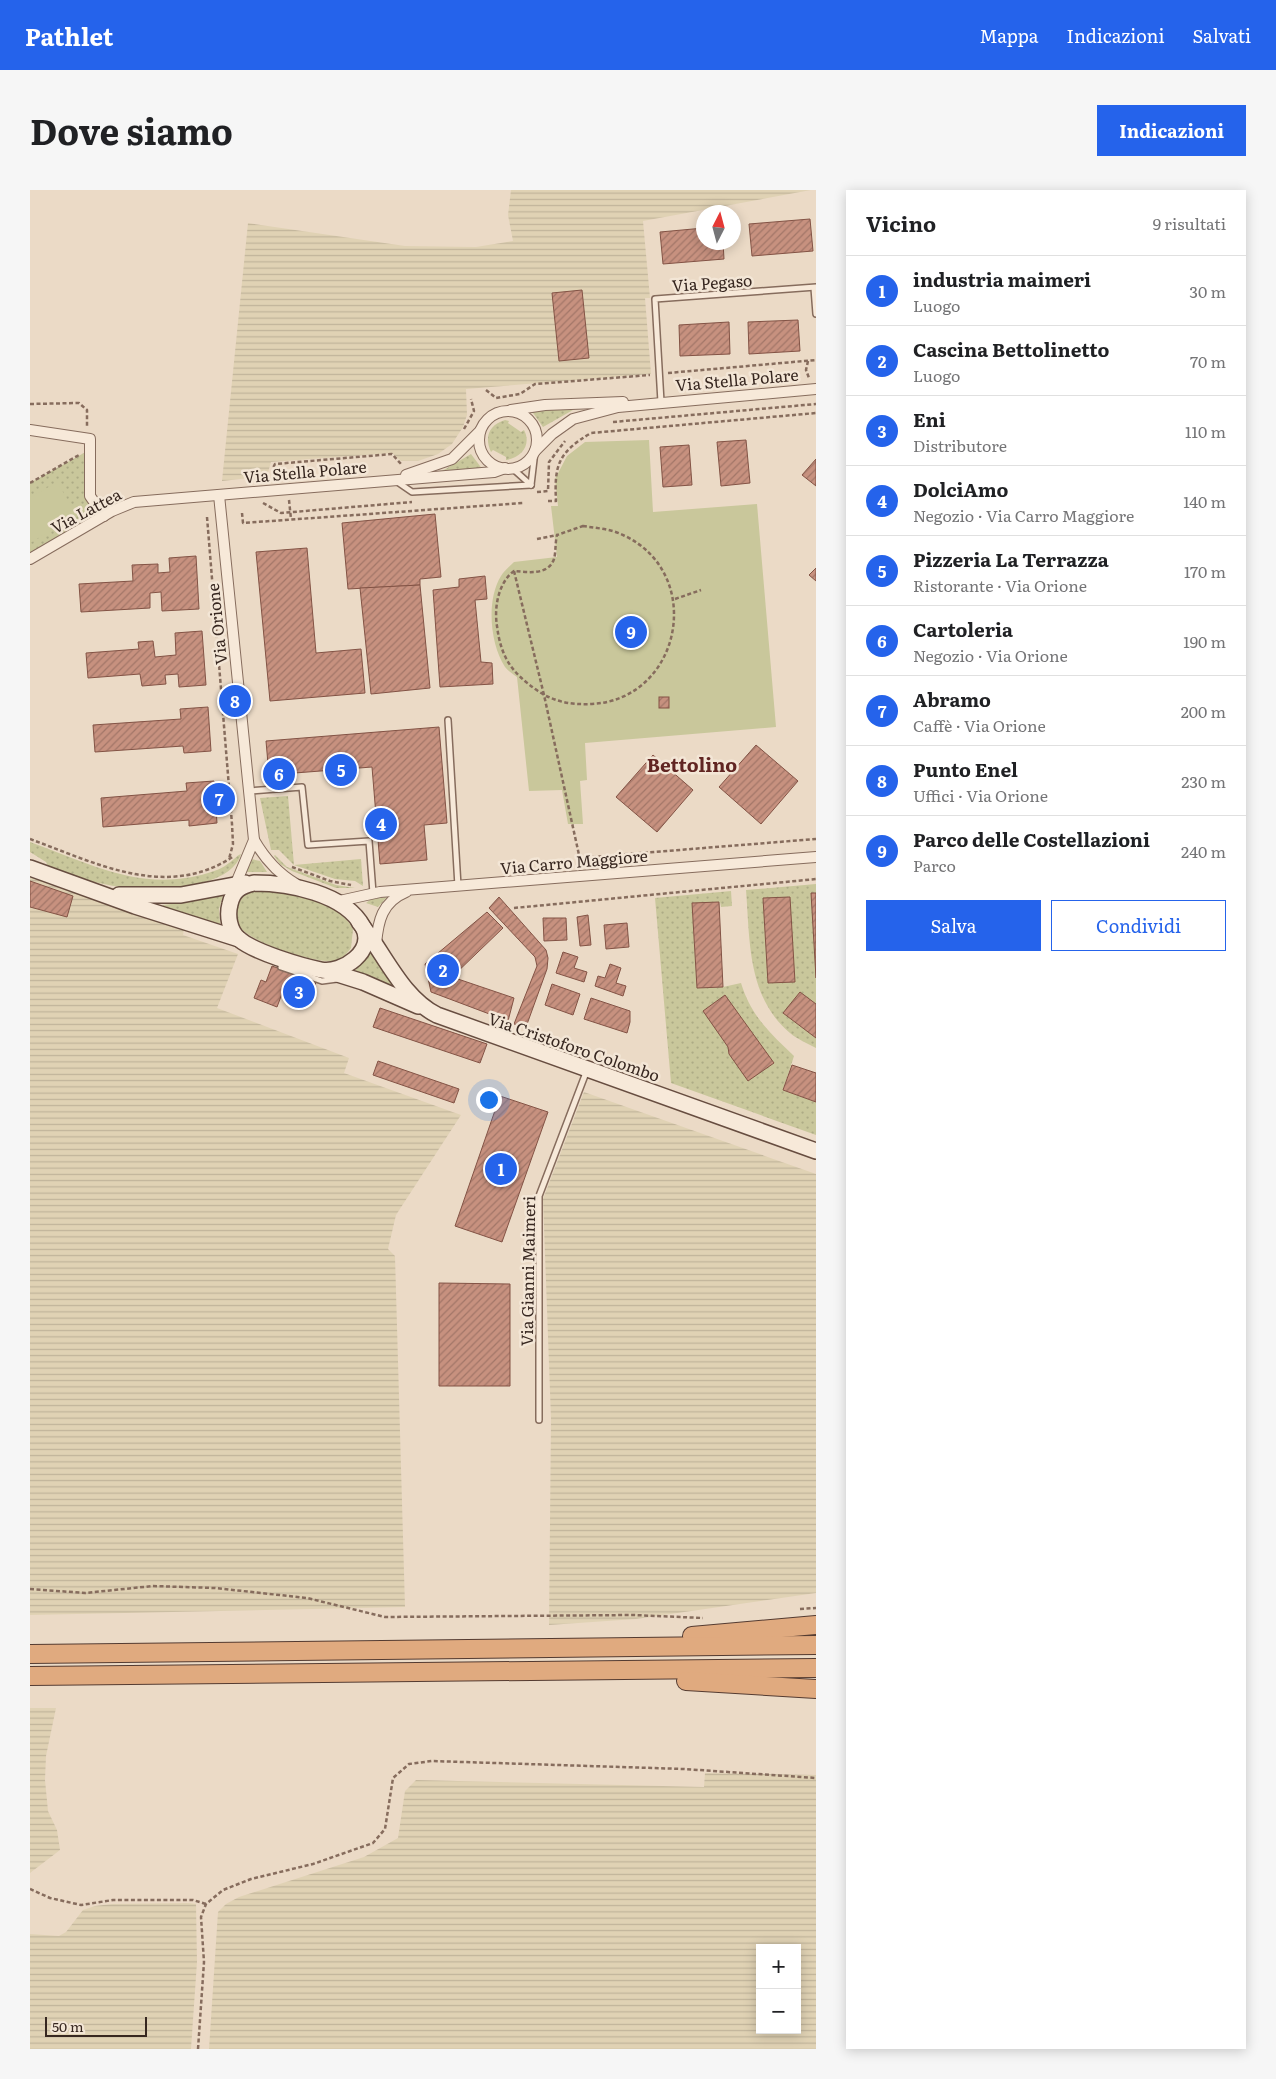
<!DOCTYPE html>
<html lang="it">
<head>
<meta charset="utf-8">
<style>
	:root { --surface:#fff; --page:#f6f6f6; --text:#202124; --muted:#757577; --line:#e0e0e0; --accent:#2563eb }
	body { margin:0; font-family:Literata,serif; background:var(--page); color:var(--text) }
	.controls { position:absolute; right:15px; bottom:15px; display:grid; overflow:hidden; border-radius:0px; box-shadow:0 2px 12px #0003 }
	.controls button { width:45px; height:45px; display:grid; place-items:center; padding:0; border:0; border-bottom:1px solid var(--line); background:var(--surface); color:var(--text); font:25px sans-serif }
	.compass { position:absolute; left:666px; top:15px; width:45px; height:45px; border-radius:50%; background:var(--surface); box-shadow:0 2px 12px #0003; rotate:6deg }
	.scale { position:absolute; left:15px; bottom:12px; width:102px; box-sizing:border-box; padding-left:5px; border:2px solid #372720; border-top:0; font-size:14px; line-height:18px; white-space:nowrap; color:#372720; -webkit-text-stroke:4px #f3e6d6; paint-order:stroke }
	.you { position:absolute; left:458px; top:909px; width:18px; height:18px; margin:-12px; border:4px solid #fff; border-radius:50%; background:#1a73e8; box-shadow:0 0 0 8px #1a73e833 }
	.badge { display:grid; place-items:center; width:32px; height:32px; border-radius:50%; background:var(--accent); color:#fff; font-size:16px; font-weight:700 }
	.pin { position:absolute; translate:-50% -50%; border:2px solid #fff; box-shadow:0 1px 5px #0006 }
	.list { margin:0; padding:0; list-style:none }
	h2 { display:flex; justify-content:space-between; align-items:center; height:65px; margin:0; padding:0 20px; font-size:21px }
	h2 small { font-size:16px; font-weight:400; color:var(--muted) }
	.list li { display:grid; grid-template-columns:32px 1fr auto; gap:15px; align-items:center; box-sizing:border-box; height:70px; padding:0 20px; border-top:1px solid var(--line) }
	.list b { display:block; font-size:19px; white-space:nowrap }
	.list p { margin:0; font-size:16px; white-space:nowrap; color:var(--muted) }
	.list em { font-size:16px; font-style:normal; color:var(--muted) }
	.actions { display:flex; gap:10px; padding:15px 20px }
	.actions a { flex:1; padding:11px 0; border:1px solid var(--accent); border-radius:0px; text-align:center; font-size:18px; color:var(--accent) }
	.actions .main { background:var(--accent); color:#fff }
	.map { position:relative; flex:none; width:786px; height:1859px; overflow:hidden; border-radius:0px }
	header { display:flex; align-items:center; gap:30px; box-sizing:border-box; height:70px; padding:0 25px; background:var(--accent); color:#fff }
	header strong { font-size:24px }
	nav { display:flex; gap:28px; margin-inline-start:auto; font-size:18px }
	.intro { display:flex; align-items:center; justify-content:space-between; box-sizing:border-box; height:120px; padding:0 30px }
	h1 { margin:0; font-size:35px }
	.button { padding:12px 22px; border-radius:0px; background:var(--accent); color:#fff; font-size:18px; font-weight:700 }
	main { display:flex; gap:30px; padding:0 30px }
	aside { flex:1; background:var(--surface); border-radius:0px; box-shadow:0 2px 12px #0003 }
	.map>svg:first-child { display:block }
</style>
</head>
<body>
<header>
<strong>Pathlet</strong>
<nav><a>Mappa</a><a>Indicazioni</a><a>Salvati</a></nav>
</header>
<div class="intro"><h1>Dove siamo</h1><a class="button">Indicazioni</a></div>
<main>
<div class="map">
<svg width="786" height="1859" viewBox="0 0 786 1859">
	<defs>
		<pattern id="farmland-rules" width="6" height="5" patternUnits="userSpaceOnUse" patternTransform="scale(1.25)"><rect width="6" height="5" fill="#e0d2b4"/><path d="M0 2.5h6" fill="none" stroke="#c1b49a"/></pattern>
		<pattern id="grass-dots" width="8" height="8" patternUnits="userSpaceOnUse" patternTransform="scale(1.25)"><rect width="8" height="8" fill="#c9c79b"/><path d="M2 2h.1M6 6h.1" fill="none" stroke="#adab85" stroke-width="1.8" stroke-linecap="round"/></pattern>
		<pattern id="building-hatch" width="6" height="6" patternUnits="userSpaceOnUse" patternTransform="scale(1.25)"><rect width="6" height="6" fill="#c7917f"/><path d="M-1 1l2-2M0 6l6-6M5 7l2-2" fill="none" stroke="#a27668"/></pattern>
	</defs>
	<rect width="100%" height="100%" fill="#ebdac6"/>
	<g fill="url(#farmland-rules)" fill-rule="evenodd">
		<path d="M481,0H781L613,31L620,108H615L621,184L436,199L437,225L433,237L422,254L408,264L388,271H371L362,263L241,272L237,286L192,291L218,33L375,56L446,57L483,51L478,25Z"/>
		<path d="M0,684L154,739L153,745L208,764L187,818L319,868L314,883L431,925L366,1025L358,1059L365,1066L375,1417L0,1425Z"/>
		<path d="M554,902L786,984V1403L606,1429L519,1435L521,1229L513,1009Z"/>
		<path d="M0,1518H26L16,1566L15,1590L18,1621L27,1640L30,1660L0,1683Z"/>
		<path d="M675,1583L786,1585V1859H179L188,1722L196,1714L209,1707L334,1667L368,1648L375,1601L386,1590L674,1597ZM730,1758H767V1840H730Z"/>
		<path d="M158,1713L166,1714L167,1772L161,1859H0V1744L29,1746L36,1742L53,1720L65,1716L82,1714Z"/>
	</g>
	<g fill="url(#grass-dots)">
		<path d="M550,216L513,237L501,220Z"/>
		<path d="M475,230L479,231L478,233L491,242L494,240C502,255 491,268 476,270V267L463,260L461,262C454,247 459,235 475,230Z"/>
		<path d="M61,259L60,306L74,326L0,369V293Z"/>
		<path d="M441,264L453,280L407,284Z"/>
		<path d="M258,606L264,675L331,669L333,696L325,691L305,689L264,675L249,660H241L230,608Z"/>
		<path d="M0,652C61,674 112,703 178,683C185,681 193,678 199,673C204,670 206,666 211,664C201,700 121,702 92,697C66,694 41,686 18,676L16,672L0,662Z"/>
		<path d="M245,665L257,677L306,695L325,698H306L262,681L250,674L244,666Z"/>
		<path d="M221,669L230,671L237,682H215Z"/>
		<path d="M786,694V858C777,853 767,849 760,843C717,807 720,750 716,700Z"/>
		<path d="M229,699C259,699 307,709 323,739L321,758C316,765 311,769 303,771C284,773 221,753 210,737C203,726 207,714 214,705Z"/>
		<path d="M701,701L702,716L691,717L690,712L662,714L667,798L693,797L711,793C721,826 740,843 764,866L753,900L786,912V945L641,893L625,708Z"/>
		<path d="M193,705L189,719L190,734L132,717L133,715L157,712Z"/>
		<path d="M357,707L348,717L336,713L341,709Z"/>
		<path d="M339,759L373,801L325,781Z"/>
	</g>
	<g fill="#c9c79b">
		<path d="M619,250L623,322L727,314L746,537L555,553L557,590L550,591L553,634H538L532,600L499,601L487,487C483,484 478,481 475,477C460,454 456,410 471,386C474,381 480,376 484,372L527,367L521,316H528L525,289L537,266L555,252Z"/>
		<path d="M27,292L47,325L0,353V308Z"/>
	</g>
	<g fill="url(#building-hatch)" stroke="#835345">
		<path d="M780,29L783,61L722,66L719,34Z"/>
		<path d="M674,38V52H693L694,69L633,74L630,42Z"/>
		<path d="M552,100L559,168L529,171L522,103Z"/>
		<path d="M768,130L770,161L719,164L718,132Z"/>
		<path d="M699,132L700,164L650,166L649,135Z"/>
		<path d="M716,250L720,293L691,296L687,252Z"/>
		<path d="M659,255L662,295L633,297L630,257Z"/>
		<path d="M786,269V296L772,285Z"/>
		<path d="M405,324L411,387L390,389V395L318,399L312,333Z"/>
		<path d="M277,358L286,463L331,459L335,503L240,511L226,362Z"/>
		<path d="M166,366L169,419L132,421L131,402L120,403V418L51,422L49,394L103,391L102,375L128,374V383L140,382L139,368Z"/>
		<path d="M786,378V391L779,385Z"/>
		<path d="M455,386L457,409L445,410L451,472L462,473L463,494L410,497L403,400L429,397V389Z"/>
		<path d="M390,395L400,498L341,504L330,398Z"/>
		<path d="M172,441L176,495L149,497L148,484L135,485L136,494L112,496L110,484L58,488L56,463L109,459L108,452L123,451L125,467L146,465L145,443Z"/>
		<rect x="629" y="507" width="10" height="11"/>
		<path d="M178,517L181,561L154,563L153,556L65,562L63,535L151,529L150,519Z"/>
		<path d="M409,537L417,633L394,635L397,670L350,674L342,577L239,585L236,551Z"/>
		<path d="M726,555L768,591L731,634L689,597Z"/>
		<path d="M623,565L663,600L627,642L586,607Z"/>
		<path d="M184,591L187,633L159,636V630L73,637L71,608L157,601L156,593Z"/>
		<path d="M0,691L43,706L37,727L0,717Z"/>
		<path d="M781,703H786V788Z"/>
		<path d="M469,707L516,760L518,768L517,779L496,837L484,834L507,776L505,767L459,718Z"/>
		<path d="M760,707L765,792L738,793L733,708Z"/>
		<path d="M689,712L693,797L667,798L662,713Z"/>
		<path d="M457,722L473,738L422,787L484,808L478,831L401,802L395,774Z"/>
		<path d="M558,725L561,755L550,756L547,727Z"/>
		<path d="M513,728H536L537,750L514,751Z"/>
		<path d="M597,733L599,757L576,759L574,735Z"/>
		<path d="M533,762L548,767L544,778L557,782L554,792L526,783Z"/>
		<path d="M580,774L591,778L586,793L596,796L593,806L565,796L568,786L575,788Z"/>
		<path d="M242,776L286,792L280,810L253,801L247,817L224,808L231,790L236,792Z"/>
		<path d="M522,794L550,804L543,825L515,815Z"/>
		<path d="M770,802L786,814V848L753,823Z"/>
		<path d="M695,805L744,873L718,891L699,864L698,857L673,821Z"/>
		<path d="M561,808L600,821V832L597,843L554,829Z"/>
		<path d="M350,818L457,854L450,873L343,837Z"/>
		<path d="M348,871L429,899L424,913L343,885Z"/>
		<path d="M762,875L786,883V912L753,900Z"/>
		<path d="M470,906L518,922L472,1052L425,1036Z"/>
		<path d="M409,1093L480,1094V1196H409Z"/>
	</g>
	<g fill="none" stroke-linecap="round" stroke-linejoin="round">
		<defs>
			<g id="service">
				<path d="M784,98L786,124"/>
				<path d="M631,212L625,109L786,97"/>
				<path d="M482,278L501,295"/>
				<path d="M366,291L382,302L501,295"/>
				<path d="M501,295L505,261"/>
				<path d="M418,530L428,696"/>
				<path d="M219,601L272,597L278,655L339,651L343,703"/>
				<path d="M251,777L292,791L307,789"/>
				<path d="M509,1230V1006L557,880"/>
			</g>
			<g id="minor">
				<path d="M481,220L515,215L593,212"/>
				<circle cx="478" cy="250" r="29"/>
				<path d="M0,240L60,249V306L74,326"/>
				<path d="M505,261L522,244L543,229L588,217L786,199"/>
				<path d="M376,285L422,269L450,241"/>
				<path d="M189,305L224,650L204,698"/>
				<path d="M0,369L82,321L104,312L464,282L475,278"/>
				<path d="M224,650C235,669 247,683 266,694"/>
				<path d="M305,712L350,702L786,667"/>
				<path d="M346,754C348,731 352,712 376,702"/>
			</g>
			<g id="secondary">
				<path d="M0,678L105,716L209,749"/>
				<path d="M224,693C258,693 315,703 333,737C346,761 312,784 291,780C271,776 224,762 209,749C199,741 197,725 200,714C203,700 211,696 224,693Z"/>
				<path d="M89,705H151L215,693"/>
				<path d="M329,732C354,762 371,807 407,825L786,961"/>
				<path d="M298,781L333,792L388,816"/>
			</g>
			<g id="trunk">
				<path d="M662,1446L786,1435"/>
				<path d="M0,1464L786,1455"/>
				<path d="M0,1486L786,1478"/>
				<path d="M656,1491L786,1499"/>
			</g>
		</defs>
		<use href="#service" stroke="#866c5d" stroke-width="8"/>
		<use href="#minor" stroke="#866c5d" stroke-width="12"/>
		<use href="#secondary" stroke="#674d40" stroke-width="18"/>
		<use href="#trunk" stroke="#543b31" stroke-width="20"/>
		<g stroke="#866c5d" stroke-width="2.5" stroke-dasharray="4 2.5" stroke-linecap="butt">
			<path d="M778,171L776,180L779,188"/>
			<path d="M638,183L786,170"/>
			<path d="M456,200L466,208L490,204L505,194L620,185"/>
			<path d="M0,214L49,213L57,220V238"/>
			<path d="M583,232L786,214"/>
			<path d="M434,239L444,221L441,209"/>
			<path d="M257,288L256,284L243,278L245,274L362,264L371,274"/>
			<path d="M0,293L49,265"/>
			<path d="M507,302L518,301L519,272L535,251"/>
			<path d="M259,310L261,329"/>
			<path d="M518,311H526C524,274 529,262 561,243L786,223"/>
			<path d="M233,313L251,323L382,312"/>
			<path d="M212,323L213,333L493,313"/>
			<path d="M177,327L202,634L203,654L199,669"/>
			<path d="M553,336C566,338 581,339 593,345C676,383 652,509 562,514C542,515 524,512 508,501C482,483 471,468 467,436C464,418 468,393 484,381C497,382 518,386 524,369C526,362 525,353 527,345Z"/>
			<path d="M507,349L527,345"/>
			<path d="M484,381L514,505L551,674"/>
			<path d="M645,409L671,400"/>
			<path d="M0,649C66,673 137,711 204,666"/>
			<path d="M549,668L786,649"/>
			<path d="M262,677L300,691L321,695"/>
			<path d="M484,718L786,689"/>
			<path d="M0,1399L55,1403L123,1396L185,1398L277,1408L355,1427L603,1425L673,1428"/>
			<path d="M770,1419L786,1418"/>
			<path d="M0,1699L20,1708L51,1715L83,1710H163L176,1714"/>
			<path d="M168,1859L174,1772L171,1727L176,1714L193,1700L221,1689L283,1674L343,1653L355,1639L363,1588L379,1574L402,1571L654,1579L786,1588"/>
		</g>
		<use href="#service" stroke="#f7e9d9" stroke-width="5"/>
		<use href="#minor" stroke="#f7e9d9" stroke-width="10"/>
		<use href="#secondary" stroke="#f7e9d9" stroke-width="15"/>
		<use href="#trunk" stroke="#e0aa7f" stroke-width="18"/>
	</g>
	<g text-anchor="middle" stroke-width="5" stroke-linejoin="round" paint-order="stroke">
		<g font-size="16" fill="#372720" stroke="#f3e6d6">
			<text transform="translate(682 93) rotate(-4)" y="6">Via Pegaso</text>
			<text transform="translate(707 190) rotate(-5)" y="6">Via Stella Polare</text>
			<text transform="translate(275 282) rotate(-5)" y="6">Via Stella Polare</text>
			<text transform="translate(56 321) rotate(-28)" y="6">Via Lattea</text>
			<text transform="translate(187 434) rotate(-96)" y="6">Via Orione</text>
			<text transform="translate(544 672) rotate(-5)" y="6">Via Carro Maggiore</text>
			<text transform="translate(544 857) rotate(19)" y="6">Via Cristoforo Colombo</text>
			<text transform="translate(498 1081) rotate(-89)" y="6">Via Gianni Maimeri</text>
		</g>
		<g font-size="19" font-weight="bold" fill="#612522" stroke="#f3e6d6">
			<text x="662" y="582">Bettolino</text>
		</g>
	</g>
</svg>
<div class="controls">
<button>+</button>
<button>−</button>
</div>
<svg class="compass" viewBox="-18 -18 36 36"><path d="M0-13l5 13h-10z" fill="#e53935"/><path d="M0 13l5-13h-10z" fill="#757577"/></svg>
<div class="scale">50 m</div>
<div class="you"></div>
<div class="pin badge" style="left:471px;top:979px">1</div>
<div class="pin badge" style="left:413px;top:780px">2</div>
<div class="pin badge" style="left:269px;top:802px">3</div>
<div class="pin badge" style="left:351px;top:634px">4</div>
<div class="pin badge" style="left:311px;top:580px">5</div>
<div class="pin badge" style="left:249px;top:584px">6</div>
<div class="pin badge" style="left:189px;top:609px">7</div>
<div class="pin badge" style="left:205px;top:511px">8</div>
<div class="pin badge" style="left:601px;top:442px">9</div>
</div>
<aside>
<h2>Vicino<small>9 risultati</small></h2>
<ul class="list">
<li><span class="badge">1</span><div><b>industria maimeri</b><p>Luogo</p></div><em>30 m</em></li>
<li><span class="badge">2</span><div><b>Cascina Bettolinetto</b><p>Luogo</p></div><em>70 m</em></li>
<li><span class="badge">3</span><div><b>Eni</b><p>Distributore</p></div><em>110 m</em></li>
<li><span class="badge">4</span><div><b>DolciAmo</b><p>Negozio · Via Carro Maggiore</p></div><em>140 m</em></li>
<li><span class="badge">5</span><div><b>Pizzeria La Terrazza</b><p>Ristorante · Via Orione</p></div><em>170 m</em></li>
<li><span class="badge">6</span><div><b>Cartoleria</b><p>Negozio · Via Orione</p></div><em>190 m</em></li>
<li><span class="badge">7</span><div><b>Abramo</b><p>Caffè · Via Orione</p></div><em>200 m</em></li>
<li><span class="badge">8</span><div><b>Punto Enel</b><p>Uffici · Via Orione</p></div><em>230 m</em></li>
<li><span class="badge">9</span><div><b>Parco delle Costellazioni</b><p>Parco</p></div><em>240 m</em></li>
</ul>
<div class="actions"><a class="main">Salva</a><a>Condividi</a></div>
</aside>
</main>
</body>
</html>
